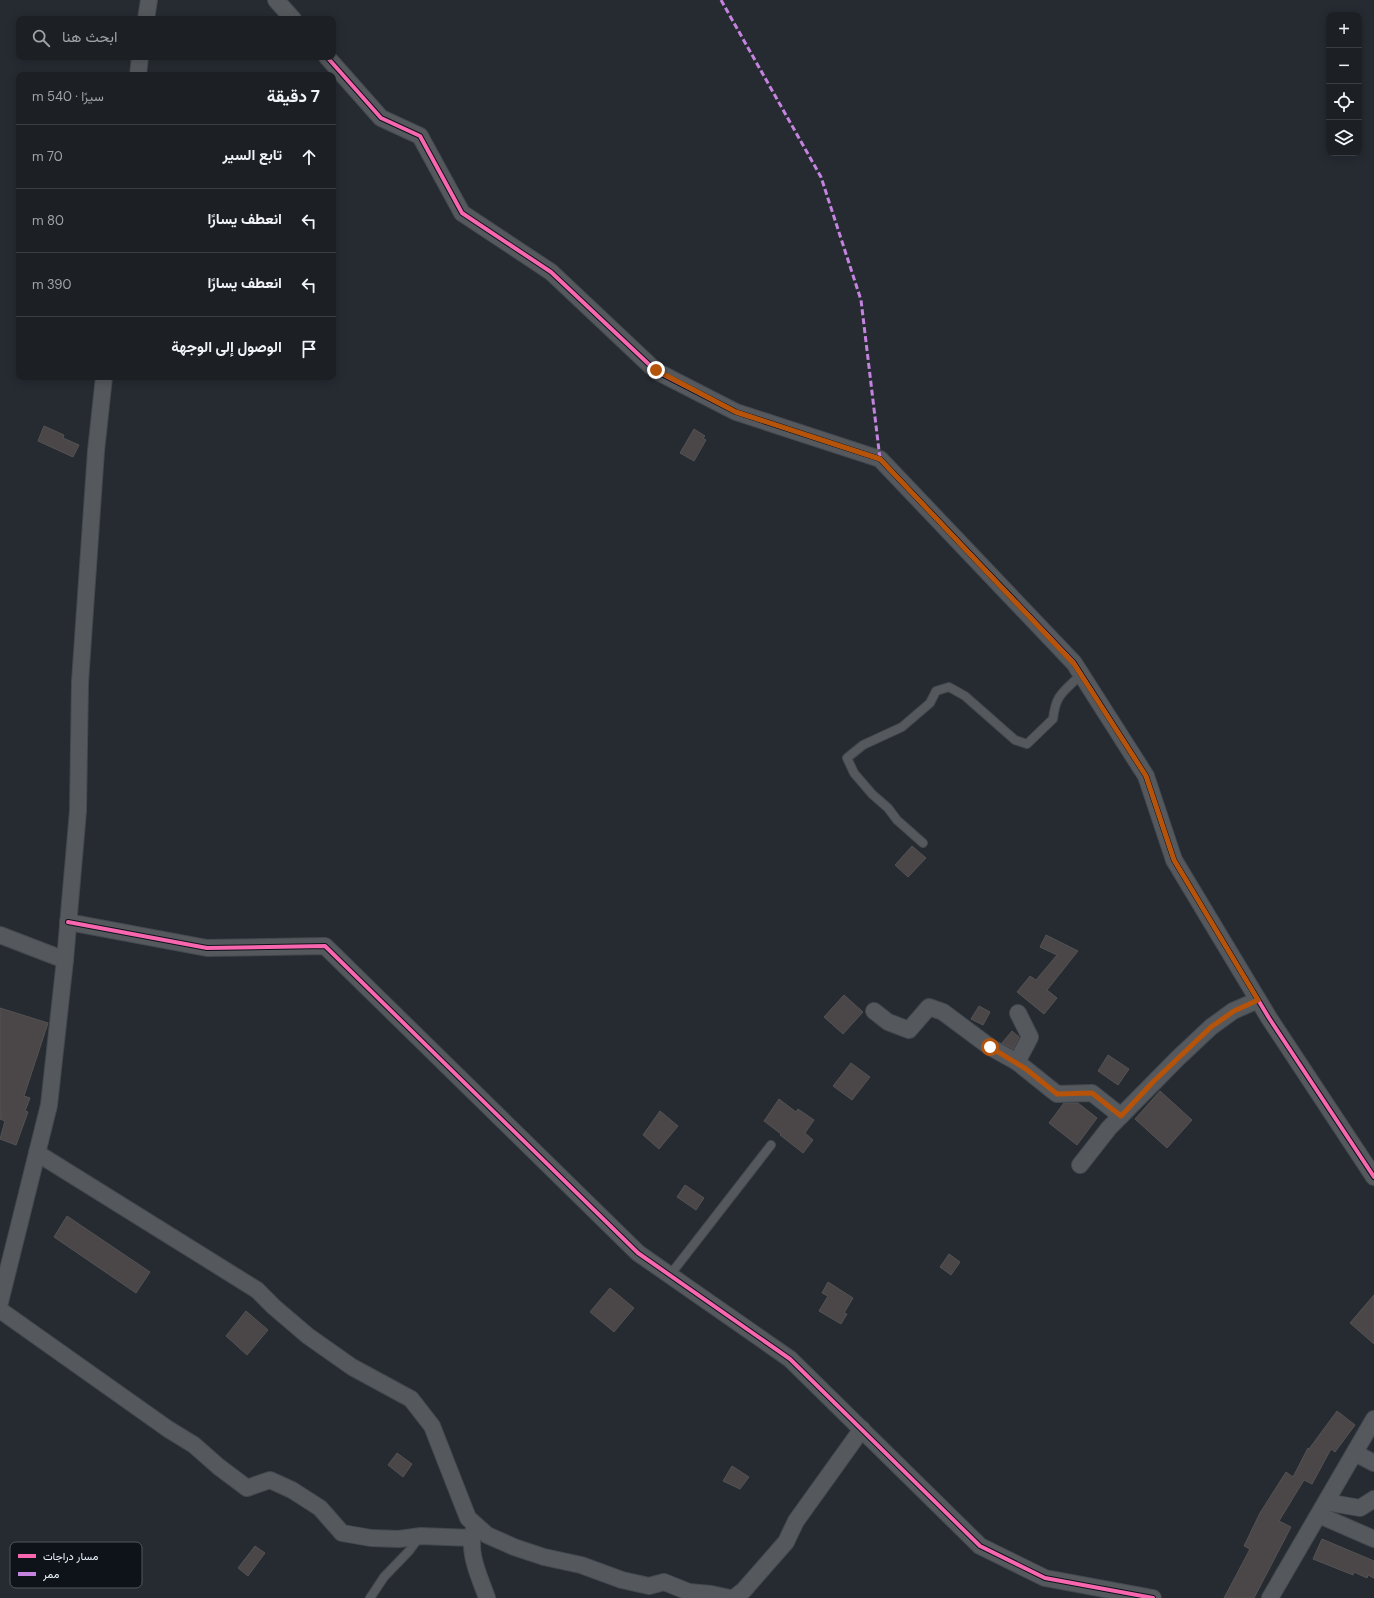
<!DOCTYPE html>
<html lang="ar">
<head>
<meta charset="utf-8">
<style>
	:root { --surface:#1c2025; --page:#25282d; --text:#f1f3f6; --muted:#a0a3a7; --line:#3a3e42 }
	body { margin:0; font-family:"DM Sans",Vazirmatn,sans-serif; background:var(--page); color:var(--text); direction:rtl }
	.controls { position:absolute; right:12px; top:12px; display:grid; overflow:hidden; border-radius:8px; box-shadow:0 2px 10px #0003 }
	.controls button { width:36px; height:36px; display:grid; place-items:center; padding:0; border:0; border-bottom:1px solid var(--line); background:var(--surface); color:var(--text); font:20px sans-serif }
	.stop { position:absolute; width:12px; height:12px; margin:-9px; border:3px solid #b45309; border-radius:50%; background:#fff }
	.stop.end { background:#b45309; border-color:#fff; box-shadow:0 1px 4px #0008 }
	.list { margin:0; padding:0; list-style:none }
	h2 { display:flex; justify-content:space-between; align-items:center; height:52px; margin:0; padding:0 16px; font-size:17px }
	h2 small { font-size:13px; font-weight:400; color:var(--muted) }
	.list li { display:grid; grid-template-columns:26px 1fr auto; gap:12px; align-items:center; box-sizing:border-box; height:64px; padding:0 16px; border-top:1px solid var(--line) }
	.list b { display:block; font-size:15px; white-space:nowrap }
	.list em { font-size:13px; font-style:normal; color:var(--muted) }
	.icon { flex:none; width:22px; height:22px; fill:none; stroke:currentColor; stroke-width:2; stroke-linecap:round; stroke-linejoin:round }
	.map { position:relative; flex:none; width:1374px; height:1598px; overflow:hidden; direction:ltr }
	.search { position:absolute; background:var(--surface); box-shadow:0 2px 10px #0003; left:16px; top:16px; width:320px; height:44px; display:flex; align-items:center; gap:10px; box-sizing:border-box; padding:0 14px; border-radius:8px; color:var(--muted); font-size:15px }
	.panel { position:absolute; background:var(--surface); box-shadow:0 2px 10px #0003; left:16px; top:72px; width:320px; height:308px; border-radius:8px; direction:rtl }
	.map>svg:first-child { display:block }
</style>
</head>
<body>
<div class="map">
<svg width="1374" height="1598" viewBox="0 0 1374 1598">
	<rect width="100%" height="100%" fill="#252b31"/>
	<g fill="#4b4648" stroke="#545354">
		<path d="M44,426L64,435L63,438L79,445L73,457L38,441Z"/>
		<path d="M694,429L705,436L703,438L706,440L694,461L680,453Z"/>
		<path d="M912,846L926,858L908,877L895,865Z"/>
		<path d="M1046,935L1078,951L1047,990L1057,998L1044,1014L1017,992L1030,976L1036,980L1057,955L1040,947Z"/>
		<path d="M844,995L863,1012L843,1034L824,1017Z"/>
		<path d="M979,1006L990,1012L983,1025L971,1019Z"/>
		<path d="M0,1008L48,1023L24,1096L30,1098L25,1111L28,1112L16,1145L0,1139L5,1121L0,1119Z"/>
		<path d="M1012,1031L1019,1037L1013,1049L1002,1043Z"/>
		<path d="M1108,1055L1129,1069L1118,1085L1098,1071Z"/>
		<path d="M851,1063L870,1077L852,1100L833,1086Z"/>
		<path d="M1160,1091L1192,1120L1167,1148L1135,1119Z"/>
		<path d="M779,1099L796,1112L798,1109L814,1120L805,1133L813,1140L803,1153L780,1135L781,1134L764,1121Z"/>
		<path d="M1064,1103H1078L1097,1118L1077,1145L1049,1123Z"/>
		<path d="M660,1111L678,1126L659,1149L643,1135Z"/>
		<path d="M685,1185L704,1198L696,1210L677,1197Z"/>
		<path d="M67,1216L150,1272L136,1293L54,1237Z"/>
		<path d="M949,1254L960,1262L951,1275L940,1267Z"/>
		<path d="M828,1282L853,1298L844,1313L847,1314L841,1324L819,1311L828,1296L822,1293Z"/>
		<path d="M610,1288L634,1308L614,1332L590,1312Z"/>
		<path d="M1374,1295V1344L1350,1323Z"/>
		<path d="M246,1311L268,1330L247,1355L226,1336Z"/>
		<path d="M1337,1411L1355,1425L1335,1452L1331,1449L1312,1484L1304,1480L1279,1521L1291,1527L1254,1598H1224L1250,1549L1244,1546L1260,1513L1286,1472L1293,1477L1308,1448L1309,1449Z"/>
		<path d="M397,1453L412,1464L403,1477L388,1465Z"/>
		<path d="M732,1466L749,1477L740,1489L723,1481Z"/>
		<path d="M1322,1539L1374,1561V1578L1368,1575L1367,1578L1354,1572L1353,1575L1313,1559Z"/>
		<path d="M255,1546L265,1553L248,1576L238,1568Z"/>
	</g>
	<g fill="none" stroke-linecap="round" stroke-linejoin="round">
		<defs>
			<g id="lane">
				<path d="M923,843L897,820L888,808L872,794L854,773L847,758L863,745L902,727L930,703L936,691L949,687L965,696L1015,740L1027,744L1053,719C1056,692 1065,692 1081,674"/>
				<path d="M670,1275L771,1145"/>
				<path d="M370,1598L384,1577L409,1551L420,1536"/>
			</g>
			<g id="street">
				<path d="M276,0L293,19"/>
				<path d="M146,19L149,0"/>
				<path d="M327,57L381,118L420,136L462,213L551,272L656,371L736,412L880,459L1074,663L1146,776L1174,860L1269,1018L1374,1177"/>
				<path d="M138,75L140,57"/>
				<path d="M68,922L207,948L325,946L638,1253L790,1359L980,1546L1045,1578L1153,1598"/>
				<path d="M0,935L65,960"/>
				<path d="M874,1011L888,1022L909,1030L929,1007L943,1012L990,1047L1017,1062"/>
				<path d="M1018,1013L1030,1037L1017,1062L1057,1094L1092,1093L1121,1116"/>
				<path d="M37,1153L257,1290L274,1307L308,1336L352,1367L411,1399L432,1426L468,1518L487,1535L514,1547L544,1557L581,1565L622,1580L649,1586L664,1582L689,1592L711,1594L730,1598"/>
				<path d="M1080,1165L1109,1128L1177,1059L1211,1027L1233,1011L1258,1000"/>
				<path d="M0,1302L49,1105L65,960L78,811L80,682L96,451L104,377"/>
				<path d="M0,1310L168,1429L194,1445L219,1467L247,1488L270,1480L292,1490L320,1508L342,1533L371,1538L399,1539L421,1536L472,1538"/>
				<path d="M1355,1453L1374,1463"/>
				<path d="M1326,1502L1360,1508L1374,1499"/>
				<path d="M1319,1515L1374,1539"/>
				<path d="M474,1528C467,1553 479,1575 487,1598"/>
				<path d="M734,1598L744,1590L786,1542L796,1521L862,1429"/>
				<path d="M1270,1598L1374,1419"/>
			</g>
		</defs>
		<use href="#lane" stroke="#43494f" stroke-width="10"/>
		<use href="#street" stroke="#43494f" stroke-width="18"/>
		<use href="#lane" stroke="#55595e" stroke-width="8"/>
		<use href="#street" stroke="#55595e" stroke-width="16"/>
		<path stroke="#c483df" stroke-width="3" stroke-dasharray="6 3" stroke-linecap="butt" d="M721,0L821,177L861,300L880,459"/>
		<defs>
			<g id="cycleway">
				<path d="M327,57L381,118L420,136L462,213L551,272L656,371L736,412L880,459L1074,663L1146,776L1174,860L1269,1018L1374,1177"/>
				<path d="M68,922L207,948L325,946L638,1253L790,1359L980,1546L1045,1578L1153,1598"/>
			</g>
		</defs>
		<use href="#cycleway" stroke="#0e1319" stroke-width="6"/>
		<use href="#cycleway" stroke="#f766af" stroke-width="4"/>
	</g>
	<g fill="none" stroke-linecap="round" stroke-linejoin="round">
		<path stroke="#b45309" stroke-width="5" d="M656,370L736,412L880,459L1074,664L1146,776L1174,860L1258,1000L1234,1011L1211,1027L1154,1081L1121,1116L1092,1093L1057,1094L1026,1069L990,1047"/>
	</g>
	<rect x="10" y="1542" width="132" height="46" rx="6" fill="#0e1319" stroke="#51565d" stroke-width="1"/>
	<rect x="18" y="1554" width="18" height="4" fill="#f766af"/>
	<rect x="18" y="1572" width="18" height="4" fill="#c483df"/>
	<g font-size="11" fill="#ecf4fd">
		<text x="43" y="1560">مسار دراجات</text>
		<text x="43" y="1578">ممر</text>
	</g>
</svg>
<div class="controls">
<button>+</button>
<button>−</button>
<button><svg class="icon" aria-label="locate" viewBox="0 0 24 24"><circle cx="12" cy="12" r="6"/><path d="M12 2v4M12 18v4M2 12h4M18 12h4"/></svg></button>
<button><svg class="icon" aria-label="layers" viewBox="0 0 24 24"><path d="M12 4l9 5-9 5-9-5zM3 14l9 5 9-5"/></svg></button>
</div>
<div class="stop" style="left:990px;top:1047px"></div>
<div class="stop end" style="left:656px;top:370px"></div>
<div class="search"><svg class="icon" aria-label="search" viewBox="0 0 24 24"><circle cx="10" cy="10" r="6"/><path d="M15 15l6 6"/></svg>ابحث هنا</div>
<section class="panel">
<h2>7 دقيقة<small>سيرًا · 540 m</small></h2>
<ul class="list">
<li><svg class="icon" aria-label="ahead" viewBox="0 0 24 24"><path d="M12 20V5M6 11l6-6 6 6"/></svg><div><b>تابع السير</b></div><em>70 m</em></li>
<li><svg class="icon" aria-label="left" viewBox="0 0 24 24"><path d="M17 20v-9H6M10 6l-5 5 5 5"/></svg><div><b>انعطف يسارًا</b></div><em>80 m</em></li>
<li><svg class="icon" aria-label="left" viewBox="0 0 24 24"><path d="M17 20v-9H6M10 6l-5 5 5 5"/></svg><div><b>انعطف يسارًا</b></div><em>390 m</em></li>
<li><svg class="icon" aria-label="arrive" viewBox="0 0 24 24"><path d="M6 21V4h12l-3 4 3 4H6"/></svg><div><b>الوصول إلى الوجهة</b></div></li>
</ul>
</section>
</div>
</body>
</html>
